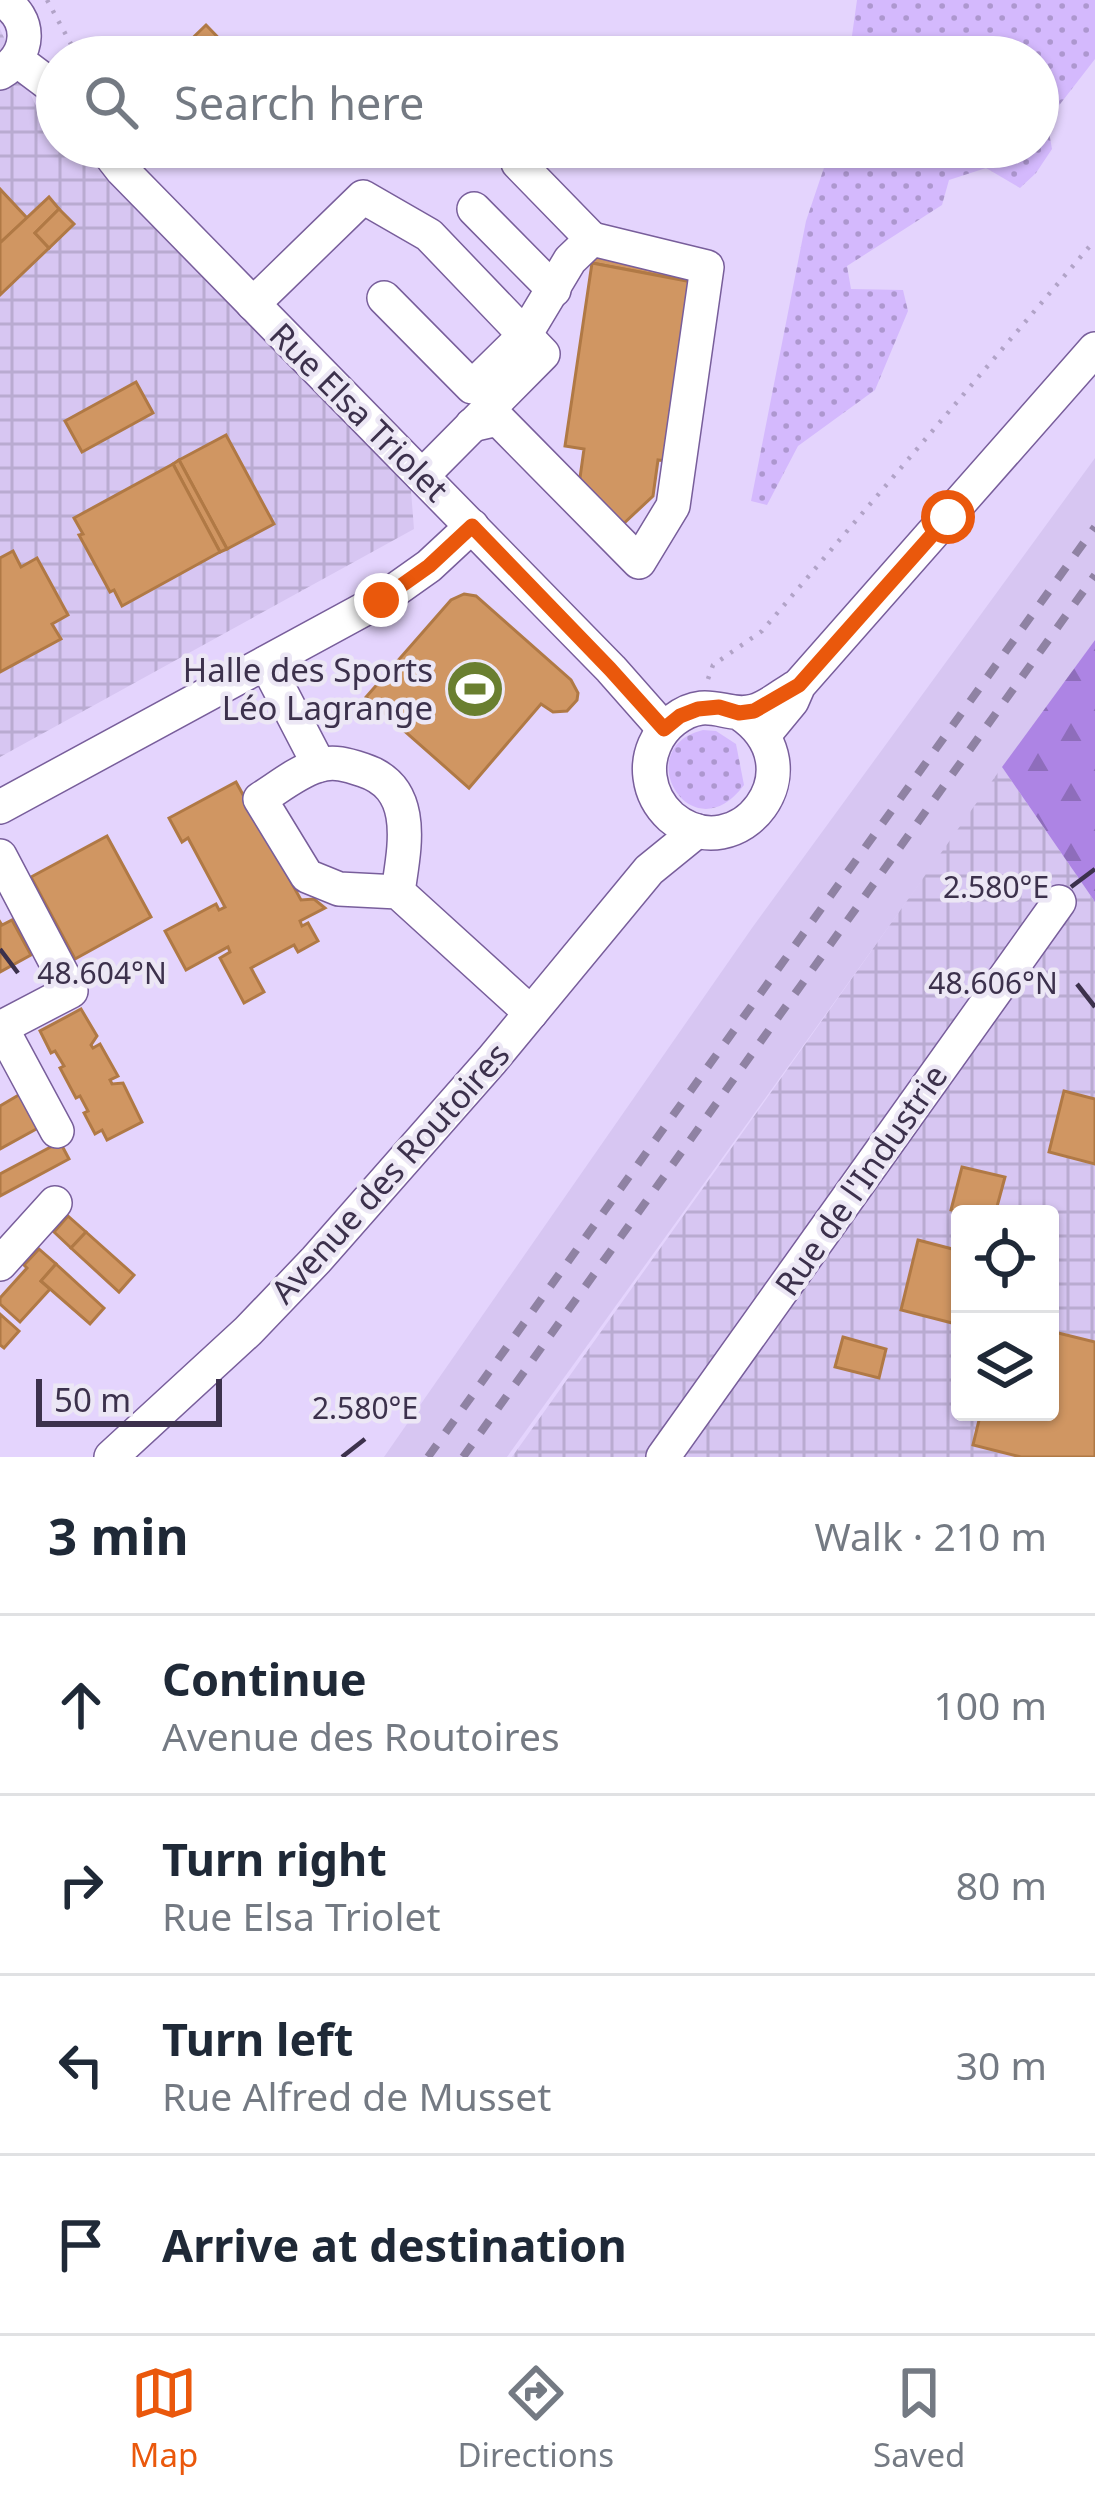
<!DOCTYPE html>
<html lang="en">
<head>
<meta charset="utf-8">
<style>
	:root { --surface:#fff; --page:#f6f6f7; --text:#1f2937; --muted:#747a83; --line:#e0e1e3; --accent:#ea580c }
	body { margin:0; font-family:"Noto Sans",sans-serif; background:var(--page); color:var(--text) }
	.controls { position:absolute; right:36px; bottom:36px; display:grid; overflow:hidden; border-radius:12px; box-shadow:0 3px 9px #0004 }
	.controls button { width:108px; height:108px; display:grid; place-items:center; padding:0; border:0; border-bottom:3px solid var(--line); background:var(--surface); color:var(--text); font:60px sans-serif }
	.scale { position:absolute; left:36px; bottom:30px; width:186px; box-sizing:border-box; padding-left:12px; border:6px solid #3c314c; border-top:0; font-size:33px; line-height:42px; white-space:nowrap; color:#3c314c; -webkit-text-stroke:9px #ece7f5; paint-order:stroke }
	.stop { position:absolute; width:36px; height:36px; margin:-27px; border:9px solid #ea580c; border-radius:50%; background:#fff }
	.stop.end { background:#ea580c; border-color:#fff; box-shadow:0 3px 12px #0008 }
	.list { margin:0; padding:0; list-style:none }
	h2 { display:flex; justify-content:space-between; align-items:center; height:156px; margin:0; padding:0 48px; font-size:51px }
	h2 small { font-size:39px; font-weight:400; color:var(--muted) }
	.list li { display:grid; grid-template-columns:78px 1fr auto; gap:36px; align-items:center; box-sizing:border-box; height:180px; padding:0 48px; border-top:3px solid var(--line) }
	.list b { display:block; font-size:45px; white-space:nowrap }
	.list p { margin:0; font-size:39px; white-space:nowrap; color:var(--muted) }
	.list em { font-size:39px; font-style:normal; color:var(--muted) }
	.icon { flex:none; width:66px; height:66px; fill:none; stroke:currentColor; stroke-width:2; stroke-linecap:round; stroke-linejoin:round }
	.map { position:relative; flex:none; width:1095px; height:1457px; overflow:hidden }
	.search { position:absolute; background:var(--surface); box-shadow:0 3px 9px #0004; left:36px; right:36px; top:36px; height:132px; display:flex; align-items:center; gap:30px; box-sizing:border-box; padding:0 42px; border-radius:66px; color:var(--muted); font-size:45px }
	.sheet { height:876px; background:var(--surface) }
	nav { display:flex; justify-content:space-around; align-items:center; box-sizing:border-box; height:168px; border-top:3px solid var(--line); background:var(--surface); font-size:33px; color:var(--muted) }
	nav a { display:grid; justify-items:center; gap:6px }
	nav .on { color:var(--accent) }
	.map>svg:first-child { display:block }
</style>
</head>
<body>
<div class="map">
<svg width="1095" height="1457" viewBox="0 0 1095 1457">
	<defs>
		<pattern id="industrial-grid" width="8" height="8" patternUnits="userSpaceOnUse" patternTransform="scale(3)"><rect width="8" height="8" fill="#d7c6f2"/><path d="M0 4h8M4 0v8" fill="none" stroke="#b9abd1"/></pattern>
		<pattern id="grass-dots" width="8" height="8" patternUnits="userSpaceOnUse" patternTransform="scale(3)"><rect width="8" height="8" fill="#d4b9fd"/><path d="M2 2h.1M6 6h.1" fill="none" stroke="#ad97cf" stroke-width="1.8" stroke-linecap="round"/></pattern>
		<pattern id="forest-firs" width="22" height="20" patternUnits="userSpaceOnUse" patternTransform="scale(3)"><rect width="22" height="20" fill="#ad84e4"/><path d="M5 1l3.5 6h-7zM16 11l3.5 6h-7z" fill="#8e6dbb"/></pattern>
	</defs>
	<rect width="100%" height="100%" fill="#e4d4fd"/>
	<path fill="#d7c6f2" d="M1095,458V640L507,1457H384L752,928Z"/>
	<g fill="url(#industrial-grid)" fill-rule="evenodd">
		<path d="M0,29L37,108L57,128V147H76L410,478L414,529L0,757Z"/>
		<path d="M1002,767L1095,902V1457H512ZM960,1214H1050V1412H960Z"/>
	</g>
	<g fill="url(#grass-dots)">
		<path d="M857,0H1095V59L1047,121L1052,149L1036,173L1020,188L986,168L949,180L942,205L847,266L851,289L903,290L908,311L875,390L798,446L767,505L751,501L806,221L831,147H1038V57H849Z"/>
		<path d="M703,730L716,731L736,744L744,785C691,856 628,748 703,730Z"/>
	</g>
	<path fill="url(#forest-firs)" d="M1095,640V902L1002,767Z"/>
	<g fill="#d09662" stroke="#b07945" stroke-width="3">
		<path d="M206,25L237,57H173Z"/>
		<path d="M0,189L27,218L0,243Z"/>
		<path d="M49,197L59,209L35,233L49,248L0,295V243Z"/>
		<path d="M59,209L74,224L49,248L35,233Z"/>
		<path d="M593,254L694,273L692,282L592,263Z"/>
		<path d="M592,263L692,282L667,461L658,460L653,496L620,527L579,485L584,449L565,446Z"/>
		<path d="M136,382L153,413L82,452L65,421Z"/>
		<path d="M226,435L274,524L227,549L179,460Z"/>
		<path d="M179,460L227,549L220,552L173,464Z"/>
		<path d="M173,464L220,552L122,606L114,590L110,592L79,535L83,534L74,518Z"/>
		<path d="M13,551L21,567L37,558L68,615L52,624L61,639L0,672V558Z"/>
		<path d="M464,594L476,596L571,680L578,693L577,700L567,711L553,712L541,704L469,788L366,697L451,600Z"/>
		<path d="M236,782L301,900L314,899L325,908L300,921L302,926L308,923L318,941L298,952L294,945L251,968L264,992L244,1003L220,958L230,952L228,947L186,970L165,931L216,904L219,910L225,907L188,838L182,842L169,818Z"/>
		<path d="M107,836L151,917L75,959L31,877Z"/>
		<path d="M12,920L31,955L0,972V922L2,925Z"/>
		<path d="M81,1009L97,1036L91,1045L93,1048L100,1044L118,1076L110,1080L112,1084L123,1083L142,1122L107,1140L102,1130L95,1134L84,1113L88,1111L80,1096L76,1098L60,1068L64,1066L55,1051L51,1053L40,1031Z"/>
		<path d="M1064,1091L1095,1099V1164L1049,1152Z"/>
		<path d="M22,1093L40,1127L0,1149V1106Z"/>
		<path d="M60,1142L69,1159L0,1196V1174Z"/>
		<path d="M962,1167L1005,1177L995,1214H968L951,1210Z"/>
		<path d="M68,1216L86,1232L71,1248L54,1232Z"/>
		<path d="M86,1232L134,1275L119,1292L71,1248Z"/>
		<path d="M918,1240L960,1251V1325L901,1310Z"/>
		<path d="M39,1249L56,1264L41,1281L50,1289L20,1322L0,1304V1298L27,1268L24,1265Z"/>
		<path d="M56,1264L104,1308L90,1324L41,1281Z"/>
		<path d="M0,1314L19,1331L4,1348L0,1345Z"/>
		<path d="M1050,1331L1095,1342V1457H1021L973,1445L981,1412H1050Z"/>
		<path d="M843,1337L886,1349L879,1378L835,1367Z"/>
	</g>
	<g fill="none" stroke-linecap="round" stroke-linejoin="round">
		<defs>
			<g id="minor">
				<path d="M17,60L57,90"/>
				<path d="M0,73C31,55 33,18 1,0"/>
				<path d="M104,147L122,170L611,669L664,729"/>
				<path d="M518,163L592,239"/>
				<path d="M474,209L554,290"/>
				<path d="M384,298L472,387L525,335L570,260L592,239L707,267L673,506L639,562L498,419L472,425"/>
				<path d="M253,304L363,197L429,235L543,354L422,476"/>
				<path d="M266,663L319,765"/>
				<path d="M739,713C821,767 738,873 671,817C659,806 652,793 650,777C647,755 657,733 674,720C708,694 725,719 754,711C768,707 781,696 794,688"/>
				<path d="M764,735L792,701L799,685L1095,349"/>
				<path d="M0,807L381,600L429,566L472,526"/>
				<path d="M0,856L71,991L0,1028"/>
				<path d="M398,892C404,849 419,788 363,770C348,765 333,760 317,766C297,772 278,788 260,799L307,876L339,889L398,892L531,1013"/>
				<path d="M1,1027L57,1131"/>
				<path d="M0,1264L55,1203"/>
				<path d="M111,1457L248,1331L316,1260L492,1060L649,870L697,831"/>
				<path d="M663,1457L1059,902"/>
			</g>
		</defs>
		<use href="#minor" stroke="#785e9b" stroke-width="36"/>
		<g stroke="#b1a3c7" stroke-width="4.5" stroke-dasharray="3 9" stroke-linecap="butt">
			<path d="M47,0L78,57"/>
			<path d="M144,147L161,165"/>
			<path d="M708,679L713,665L762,631L1095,240"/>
		</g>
		<use href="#minor" stroke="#fff" stroke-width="33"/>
		<g stroke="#8f82a3" stroke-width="8" stroke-dasharray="15 15" stroke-linecap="butt">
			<path d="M428,1457L1095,527"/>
			<path d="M463,1457L1095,575"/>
		</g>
	</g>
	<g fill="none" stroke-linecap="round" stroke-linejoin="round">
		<path stroke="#ea580c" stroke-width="15" d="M381,600L429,566L472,526L610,669L664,729L680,716L698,709L719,707L739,713L754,711L799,685L948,517"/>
	</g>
	<path fill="none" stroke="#3c314c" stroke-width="4.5" d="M1071,887L1095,869M0,949L18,973M1077,984L1095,1007M342,1457L365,1439"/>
	<defs>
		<symbol id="stadium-disc" viewBox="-11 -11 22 22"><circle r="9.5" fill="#6a7f30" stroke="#ece7f5"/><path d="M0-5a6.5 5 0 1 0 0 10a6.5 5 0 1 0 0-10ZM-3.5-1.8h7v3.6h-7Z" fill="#fff"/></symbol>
	</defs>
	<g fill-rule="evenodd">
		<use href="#stadium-disc" x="442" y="656" width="66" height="66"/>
	</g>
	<g text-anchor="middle" stroke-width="9" stroke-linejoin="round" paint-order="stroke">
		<g font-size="33" fill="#3c314c" stroke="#ece7f5">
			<text transform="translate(359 412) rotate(45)" y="12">Rue Elsa Triolet</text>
			<text transform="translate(390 1173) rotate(-48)" y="12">Avenue des Routoires</text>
			<text transform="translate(861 1180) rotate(-55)" y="12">Rue de l'Industrie</text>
		</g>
		<g font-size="33" fill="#3c314c" stroke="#ece7f5" text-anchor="end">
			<text x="433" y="682">Halle des Sports<tspan x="433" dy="38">Léo Lagrange</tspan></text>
		</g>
	</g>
	<g font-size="30" text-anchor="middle" fill="#3c314c" stroke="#ece7f5" stroke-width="9" stroke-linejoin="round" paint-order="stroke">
		<text x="996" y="898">2.580°E</text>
		<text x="102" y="984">48.604°N</text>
		<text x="993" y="994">48.606°N</text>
		<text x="365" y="1419">2.580°E</text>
	</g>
</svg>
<div class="controls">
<button><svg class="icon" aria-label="locate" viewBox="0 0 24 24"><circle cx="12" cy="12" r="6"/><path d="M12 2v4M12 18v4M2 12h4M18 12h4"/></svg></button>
<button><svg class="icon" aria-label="layers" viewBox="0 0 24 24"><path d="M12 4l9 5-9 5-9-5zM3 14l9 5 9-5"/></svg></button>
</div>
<div class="scale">50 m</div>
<div class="stop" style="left:948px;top:517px"></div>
<div class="stop end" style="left:381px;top:600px"></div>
<div class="search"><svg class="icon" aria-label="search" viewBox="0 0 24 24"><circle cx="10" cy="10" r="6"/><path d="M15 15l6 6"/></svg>Search here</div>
</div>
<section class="sheet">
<h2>3 min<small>Walk · 210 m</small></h2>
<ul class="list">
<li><svg class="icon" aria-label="ahead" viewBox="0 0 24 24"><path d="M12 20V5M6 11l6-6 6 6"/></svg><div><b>Continue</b><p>Avenue des Routoires</p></div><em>100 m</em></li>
<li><svg class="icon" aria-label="right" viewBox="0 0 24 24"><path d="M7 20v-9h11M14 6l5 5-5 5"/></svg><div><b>Turn right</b><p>Rue Elsa Triolet</p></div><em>80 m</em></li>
<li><svg class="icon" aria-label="left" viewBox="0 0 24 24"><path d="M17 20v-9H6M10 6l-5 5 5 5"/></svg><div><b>Turn left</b><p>Rue Alfred de Musset</p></div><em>30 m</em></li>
<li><svg class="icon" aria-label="arrive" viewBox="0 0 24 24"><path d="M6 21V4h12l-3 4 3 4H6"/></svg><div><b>Arrive at destination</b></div></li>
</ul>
</section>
<nav>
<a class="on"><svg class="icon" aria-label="map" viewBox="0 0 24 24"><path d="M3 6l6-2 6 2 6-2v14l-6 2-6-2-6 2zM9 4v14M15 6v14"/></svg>Map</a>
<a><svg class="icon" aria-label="directions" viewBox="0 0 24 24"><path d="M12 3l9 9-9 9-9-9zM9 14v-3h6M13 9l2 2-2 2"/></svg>Directions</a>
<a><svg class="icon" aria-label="saved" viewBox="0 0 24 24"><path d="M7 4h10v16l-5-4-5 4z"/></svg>Saved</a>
</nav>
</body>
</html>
